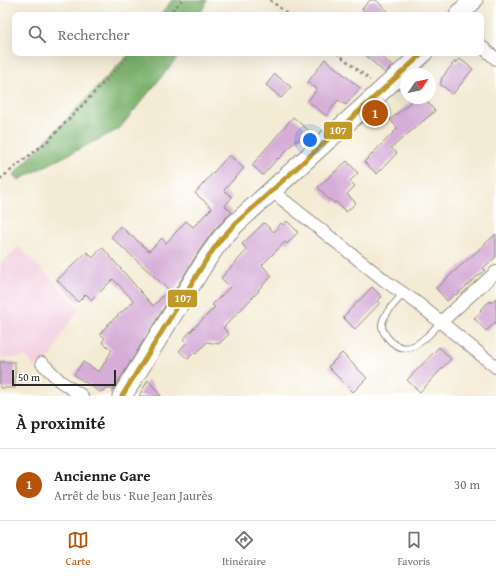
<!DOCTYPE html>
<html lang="fr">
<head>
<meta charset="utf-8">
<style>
	:root { --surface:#fff; --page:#f2f2f2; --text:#202124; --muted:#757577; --line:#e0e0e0; --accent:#b45309 }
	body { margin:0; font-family:"Gentium Book Plus",serif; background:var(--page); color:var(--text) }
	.compass { position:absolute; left:400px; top:68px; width:36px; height:36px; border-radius:50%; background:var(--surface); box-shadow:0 4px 16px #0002; rotate:56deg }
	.scale { position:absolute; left:12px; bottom:10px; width:104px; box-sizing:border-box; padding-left:4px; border:2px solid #2b2b2b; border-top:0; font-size:11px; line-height:14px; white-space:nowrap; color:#2b2b2b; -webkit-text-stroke:3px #fff; paint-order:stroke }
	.you { position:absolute; left:310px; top:140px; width:14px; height:14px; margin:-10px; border:3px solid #fff; border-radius:50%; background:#1a73e8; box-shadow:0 0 0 6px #1a73e833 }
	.badge { display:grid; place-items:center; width:26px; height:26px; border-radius:50%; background:var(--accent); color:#fff; font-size:13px; font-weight:700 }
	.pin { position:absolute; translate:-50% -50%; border:2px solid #fff; box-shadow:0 1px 4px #0006 }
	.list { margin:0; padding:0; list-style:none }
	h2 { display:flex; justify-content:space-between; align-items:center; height:52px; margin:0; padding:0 16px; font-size:17px }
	h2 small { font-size:13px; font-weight:400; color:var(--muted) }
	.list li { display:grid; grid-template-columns:26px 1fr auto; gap:12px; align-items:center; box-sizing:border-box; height:72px; padding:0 16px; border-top:1px solid var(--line) }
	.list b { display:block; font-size:15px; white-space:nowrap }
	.list p { margin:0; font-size:13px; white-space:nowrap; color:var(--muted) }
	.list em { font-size:13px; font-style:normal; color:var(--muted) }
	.icon { flex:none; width:22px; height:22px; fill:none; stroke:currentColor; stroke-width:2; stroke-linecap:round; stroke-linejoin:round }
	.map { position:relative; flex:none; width:496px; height:396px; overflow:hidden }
	.search { position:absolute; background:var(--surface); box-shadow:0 4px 16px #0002; left:12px; right:12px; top:12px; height:44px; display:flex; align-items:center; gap:10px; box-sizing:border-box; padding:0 14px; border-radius:8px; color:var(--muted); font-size:15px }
	.sheet { height:124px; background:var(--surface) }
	nav { display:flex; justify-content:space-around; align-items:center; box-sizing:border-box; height:56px; border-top:1px solid var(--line); background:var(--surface); font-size:11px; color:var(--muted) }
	nav a { display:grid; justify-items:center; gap:2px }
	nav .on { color:var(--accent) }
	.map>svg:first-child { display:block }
</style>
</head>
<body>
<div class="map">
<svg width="496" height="396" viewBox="0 0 496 396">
	<rect width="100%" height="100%" fill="#fff"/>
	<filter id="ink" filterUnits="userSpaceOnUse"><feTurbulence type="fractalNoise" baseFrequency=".025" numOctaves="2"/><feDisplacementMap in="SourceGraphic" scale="8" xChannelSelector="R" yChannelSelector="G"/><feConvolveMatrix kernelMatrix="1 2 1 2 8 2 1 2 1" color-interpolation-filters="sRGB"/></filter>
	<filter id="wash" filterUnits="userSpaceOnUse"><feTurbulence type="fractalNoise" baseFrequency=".012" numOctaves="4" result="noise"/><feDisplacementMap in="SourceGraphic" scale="16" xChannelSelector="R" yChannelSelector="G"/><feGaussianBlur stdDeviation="0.9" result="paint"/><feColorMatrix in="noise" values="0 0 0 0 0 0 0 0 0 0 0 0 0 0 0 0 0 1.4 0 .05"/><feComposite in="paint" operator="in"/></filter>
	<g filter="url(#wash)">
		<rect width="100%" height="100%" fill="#f4ebd5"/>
		<path fill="#f3cfdf" d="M19,247L80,308L63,332L53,354L45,361L34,367L27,357L0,358V263Z"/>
		<g fill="#7cb26e" stroke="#546e4c">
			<path d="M172,0H207L200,15H160Z"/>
			<path d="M130,53H181L119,129L18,180L13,175Z"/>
		</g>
		<g id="blocks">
			<g fill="#d6add7">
				<path d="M370,0H376L392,15H368L362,9Z"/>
				<path d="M363,53H378L392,66L385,73Z"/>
				<path d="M325,59L360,88L346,105L338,100L326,116L308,101L317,89L308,82Z"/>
				<path d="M460,59L473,69L453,94L440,84L442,80L441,79L455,61L456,63Z"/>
				<path d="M275,74L291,87L281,98L266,85Z"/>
				<path d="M415,98H424L435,111L391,148L397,153L377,174L364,162L398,128L390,120Z"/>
				<path d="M293,117L308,130L298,141L296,140L279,159L278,158L263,175L252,165Z"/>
				<path d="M229,155L244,168L224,190L232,197L225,206L232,212L213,231L199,251L113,390L108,388L100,392L74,375L83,362L99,372L112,350L102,342L105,338L100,334L108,324L134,301L113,279L92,300L86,294L78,302L57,280L87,252L93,258L102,247L153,306L169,290L111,237L120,226L149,251L162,238L166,243L186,221L193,227L212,208L195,193Z"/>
				<path d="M347,161L358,173L350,181L355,186L347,194L356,203L346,212L336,202L334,203L330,199L329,200L318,187Z"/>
				<path d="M287,221L298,232L287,244L285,242L262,265L272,276L258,290L259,291L223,328L229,334L219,344L207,342L196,354L194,352L188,359L179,351L187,342L183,339L215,307L212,305L230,287L221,278L247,250L242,244L264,223L274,232L281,223L283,225Z"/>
				<path d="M496,234V257L483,268L485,270L456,295L455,294L447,301L436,288Z"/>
				<path d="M372,287L382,297L377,301L380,303L355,329L343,317Z"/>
				<path d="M496,298V322L486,331L474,318L482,311L480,310L490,301L491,303Z"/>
				<path d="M439,347L451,359L420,392L407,380Z"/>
				<path d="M342,353L367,378L353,392L328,367Z"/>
				<rect x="0" y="362" width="15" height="26"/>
				<path d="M148,380L161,396H139Z"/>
			</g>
		</g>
	</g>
	<g filter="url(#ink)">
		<use href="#blocks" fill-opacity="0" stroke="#908b80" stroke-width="1"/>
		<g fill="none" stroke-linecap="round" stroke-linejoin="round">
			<defs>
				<path id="service" d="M404,293C397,301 387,310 383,320C380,326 383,332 387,337C407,362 426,338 441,322"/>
				<g id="minor">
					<path d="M481,46L496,59"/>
					<path d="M272,191L388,283L416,302L496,367"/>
					<path d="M441,322L496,272"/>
					<path d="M42,363L60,381L82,396"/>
				</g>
				<g id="primary">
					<path d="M459,15L473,0"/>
					<path d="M122,396L208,257L221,239L235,224L423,53"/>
				</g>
			</defs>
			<use href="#service" stroke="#908b80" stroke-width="8"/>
			<use href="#minor" stroke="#908b80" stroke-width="14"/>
			<use href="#primary" stroke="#908b80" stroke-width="21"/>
			<g stroke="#908b80" stroke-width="2.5" stroke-dasharray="3 3" stroke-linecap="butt">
				<path d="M270,0L289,15"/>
				<path d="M168,15L182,0"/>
				<path d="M337,53L370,80"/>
				<path d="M0,179L50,139L132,53"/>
			</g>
			<use href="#service" stroke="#fff" stroke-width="6"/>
			<use href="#minor" stroke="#fff" stroke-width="12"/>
			<use href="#primary" stroke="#fff" stroke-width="19"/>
			<defs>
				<path id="bus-1" d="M122,396L208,257L221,239L235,224L423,53"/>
			</defs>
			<use href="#bus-1" stroke="#fff" stroke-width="8"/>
			<use href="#bus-1" stroke="#bf9a29" stroke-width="5"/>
		</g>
	</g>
	<g stroke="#fff" stroke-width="1.5">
		<rect x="323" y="121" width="30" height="19" rx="4" fill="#bf9a29"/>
		<rect x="167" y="289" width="31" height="19" rx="4" fill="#bf9a29"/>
	</g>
	<g font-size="11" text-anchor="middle" font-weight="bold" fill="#fff">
		<text x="338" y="134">107</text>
		<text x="183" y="302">107</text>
	</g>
</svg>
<svg class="compass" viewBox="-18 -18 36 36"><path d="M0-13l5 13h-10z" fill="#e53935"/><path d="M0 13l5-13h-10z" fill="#757577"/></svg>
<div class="scale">50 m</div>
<div class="you"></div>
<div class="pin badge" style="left:375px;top:113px">1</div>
<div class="search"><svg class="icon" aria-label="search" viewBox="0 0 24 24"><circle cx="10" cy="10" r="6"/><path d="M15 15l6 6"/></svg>Rechercher</div>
</div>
<section class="sheet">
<h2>À proximité<small></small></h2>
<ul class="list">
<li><span class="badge">1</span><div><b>Ancienne Gare</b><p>Arrêt de bus · Rue Jean Jaurès</p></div><em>30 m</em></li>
</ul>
</section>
<nav>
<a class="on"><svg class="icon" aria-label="map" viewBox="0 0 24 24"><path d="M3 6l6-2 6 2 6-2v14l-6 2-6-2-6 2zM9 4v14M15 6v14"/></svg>Carte</a>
<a><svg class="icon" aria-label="directions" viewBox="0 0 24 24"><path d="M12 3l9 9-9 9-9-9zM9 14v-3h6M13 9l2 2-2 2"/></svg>Itinéraire</a>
<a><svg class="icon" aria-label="saved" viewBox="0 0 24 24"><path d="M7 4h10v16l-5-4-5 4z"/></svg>Favoris</a>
</nav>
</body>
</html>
